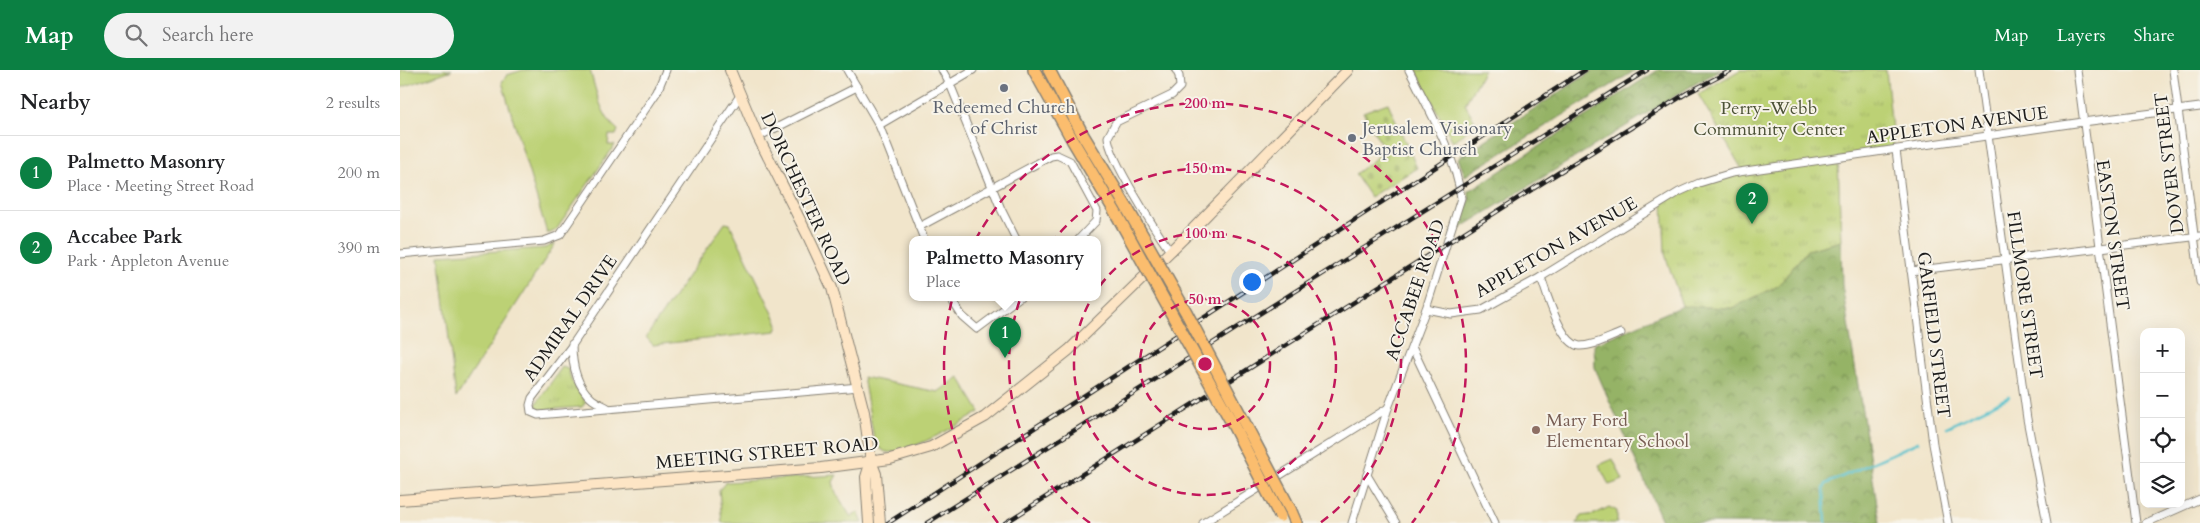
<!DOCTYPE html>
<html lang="en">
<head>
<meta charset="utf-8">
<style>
	:root { --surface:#fff; --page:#f2f2f2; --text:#202124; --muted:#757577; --line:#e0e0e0; --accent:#0b8043 }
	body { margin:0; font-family:Cardo,serif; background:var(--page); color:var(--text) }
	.controls { position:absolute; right:15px; bottom:15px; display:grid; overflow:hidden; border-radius:10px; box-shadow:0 5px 20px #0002 }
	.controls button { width:45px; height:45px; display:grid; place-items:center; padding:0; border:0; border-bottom:1px solid var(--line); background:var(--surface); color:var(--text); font:25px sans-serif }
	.you { position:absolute; left:851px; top:211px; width:18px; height:18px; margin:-12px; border:4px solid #fff; border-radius:50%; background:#1a73e8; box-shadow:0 0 0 8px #1a73e833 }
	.badge { display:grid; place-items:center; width:32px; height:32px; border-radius:50%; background:var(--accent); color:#fff; font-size:16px; font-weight:700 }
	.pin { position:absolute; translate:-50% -41px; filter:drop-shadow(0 1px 2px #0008) }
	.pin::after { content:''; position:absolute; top:26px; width:18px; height:15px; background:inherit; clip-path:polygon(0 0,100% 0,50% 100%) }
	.popup { position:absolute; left:509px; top:166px; width:192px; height:65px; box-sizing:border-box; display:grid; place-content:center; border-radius:10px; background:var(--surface); filter:drop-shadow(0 1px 4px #0005); font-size:16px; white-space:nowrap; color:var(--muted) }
	.popup b { font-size:19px; color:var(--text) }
	.popup::after { content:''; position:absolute; left:50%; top:100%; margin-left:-10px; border:10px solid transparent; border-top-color:var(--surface) }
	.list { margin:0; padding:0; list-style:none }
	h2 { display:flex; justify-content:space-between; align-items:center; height:65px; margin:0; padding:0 20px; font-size:21px }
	h2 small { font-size:16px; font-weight:400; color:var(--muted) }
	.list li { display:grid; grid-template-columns:32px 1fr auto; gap:15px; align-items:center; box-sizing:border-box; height:75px; padding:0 20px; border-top:1px solid var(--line) }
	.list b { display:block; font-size:19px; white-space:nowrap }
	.list p { margin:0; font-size:16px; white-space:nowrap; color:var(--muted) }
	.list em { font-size:16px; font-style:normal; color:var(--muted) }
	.icon { flex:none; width:28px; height:28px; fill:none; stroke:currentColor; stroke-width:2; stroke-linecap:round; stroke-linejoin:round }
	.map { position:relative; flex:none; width:1800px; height:453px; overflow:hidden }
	header { display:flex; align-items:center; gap:30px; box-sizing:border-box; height:70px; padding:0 25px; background:var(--accent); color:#fff }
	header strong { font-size:24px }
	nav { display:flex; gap:28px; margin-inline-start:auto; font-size:18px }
	.search { width:350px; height:45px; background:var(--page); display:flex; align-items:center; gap:12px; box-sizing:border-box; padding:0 18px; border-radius:28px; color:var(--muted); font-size:19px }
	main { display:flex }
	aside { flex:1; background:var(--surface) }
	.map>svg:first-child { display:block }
</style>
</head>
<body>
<header>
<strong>Map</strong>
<div class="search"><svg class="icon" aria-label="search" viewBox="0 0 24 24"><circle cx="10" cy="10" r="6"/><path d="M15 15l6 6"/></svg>Search here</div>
<nav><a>Map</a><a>Layers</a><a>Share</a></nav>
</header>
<main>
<aside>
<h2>Nearby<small>2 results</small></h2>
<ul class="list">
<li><span class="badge">1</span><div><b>Palmetto Masonry</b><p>Place · Meeting Street Road</p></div><em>200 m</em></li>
<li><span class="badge">2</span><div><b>Accabee Park</b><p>Park · Appleton Avenue</p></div><em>390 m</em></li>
</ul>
</aside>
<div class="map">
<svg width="1800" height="453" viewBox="0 0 1800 453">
	<defs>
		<pattern id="forest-crowns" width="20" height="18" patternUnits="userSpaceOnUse" patternTransform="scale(1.25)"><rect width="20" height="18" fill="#95b366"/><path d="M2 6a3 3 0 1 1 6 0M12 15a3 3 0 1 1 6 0" fill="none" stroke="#799153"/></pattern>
		<pattern id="cemetery-stones" width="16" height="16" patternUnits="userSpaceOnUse" patternTransform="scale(1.25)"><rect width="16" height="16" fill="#bcd175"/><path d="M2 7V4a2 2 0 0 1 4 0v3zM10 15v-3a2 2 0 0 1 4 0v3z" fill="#a1b365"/></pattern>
		<pattern id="park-tufts" width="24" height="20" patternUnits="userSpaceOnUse" patternTransform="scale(1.25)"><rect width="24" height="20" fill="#bcd175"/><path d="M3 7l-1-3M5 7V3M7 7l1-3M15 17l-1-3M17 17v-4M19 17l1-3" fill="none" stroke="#a1b365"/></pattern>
	</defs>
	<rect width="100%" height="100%" fill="#f7f3e8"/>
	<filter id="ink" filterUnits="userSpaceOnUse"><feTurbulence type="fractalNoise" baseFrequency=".02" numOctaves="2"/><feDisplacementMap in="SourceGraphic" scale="10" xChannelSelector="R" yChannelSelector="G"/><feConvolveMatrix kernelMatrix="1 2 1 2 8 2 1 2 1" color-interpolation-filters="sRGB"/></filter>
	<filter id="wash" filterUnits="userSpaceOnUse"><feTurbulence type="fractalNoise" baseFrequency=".0096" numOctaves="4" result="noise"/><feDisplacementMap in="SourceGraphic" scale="20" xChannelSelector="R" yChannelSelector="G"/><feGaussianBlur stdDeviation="1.12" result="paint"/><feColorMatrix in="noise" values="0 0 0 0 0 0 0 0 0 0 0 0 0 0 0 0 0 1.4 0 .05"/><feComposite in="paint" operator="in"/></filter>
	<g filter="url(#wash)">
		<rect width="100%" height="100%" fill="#f1e5cb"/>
		<g fill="#bcd175" stroke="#6c7648">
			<path d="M0,0H52L0,18Z"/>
			<path d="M123,0H190C196,21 201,47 218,60L216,65H209L208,75H215L156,160L150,163H147L102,12L107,5Z"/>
			<path d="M1016,0H1084L1065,34L1076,53L1053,72Z"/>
			<path d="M325,153L330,154L378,254L376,261L253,275L246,267Z"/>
			<path d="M155,174L56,328L39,185L145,178Z"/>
			<path d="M463,307L538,322L559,307L580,342C564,352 504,386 486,382C481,380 476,375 474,369Z"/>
			<path d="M1213,389L1223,410L1209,415L1199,395Z"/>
			<path d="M437,405L433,412L436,423L451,447L458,442L463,453H322L319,420L326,412Z"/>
		</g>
		<g fill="url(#forest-crowns)" stroke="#586841">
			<path d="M1194,0H1236L1065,106L1058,88Z"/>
			<path d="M1258,0H1321L1293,15L1059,159L1069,131V121Z"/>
			<path d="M1441,171L1442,215L1480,453H1263L1195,298L1194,274L1282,236L1332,238L1378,216L1407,180Z"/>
		</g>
		<path fill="url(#cemetery-stones)" stroke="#6c7648" d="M988,33L1017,98L970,127L955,104L985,81L963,42Z"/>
		<g fill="url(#park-tufts)" stroke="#6c7648">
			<path d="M1340,0H1486L1494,79L1438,88L1441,171L1407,180L1378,216L1332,238L1282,236L1265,184L1263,131L1279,122L1343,101L1298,24Z"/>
			<path d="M162,297L168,299L172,312L186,332L182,337L140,340L136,335L138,331Z"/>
			<path d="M1209,437L1217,441V453H1176L1182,446L1195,444Z"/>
		</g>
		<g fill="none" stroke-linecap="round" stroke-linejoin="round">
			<g stroke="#54c1cc" stroke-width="2.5">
				<path d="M1547,357L1609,327"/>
				<path d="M1426,453L1424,419L1426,414L1518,372"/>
			</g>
		</g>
	</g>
	<g filter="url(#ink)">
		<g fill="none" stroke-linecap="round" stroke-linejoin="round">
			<defs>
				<g id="street">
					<path d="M447,0L479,55L524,169"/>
					<path d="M542,0L550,14L601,139L616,169"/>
					<path d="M1579,0L1627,349L1647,453"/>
					<path d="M1677,0L1736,453"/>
					<path d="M1773,0L1800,212"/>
					<path d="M341,24L173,274L132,328L130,335L131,342L138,345L459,317"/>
					<path d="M479,55L573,0"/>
					<path d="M358,67L457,17"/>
					<path d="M1496,80L1533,374L1548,453"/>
					<path d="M519,157L651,86L657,85L670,91L697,141L696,151L679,169"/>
					<path d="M770,181C756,161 709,88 708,67L716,52L772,25L780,17L779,6L776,0"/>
					<path d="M0,184L144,171L160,165L257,22L266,0"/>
					<path d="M1511,201L1800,166"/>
					<path d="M1141,207C1146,222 1161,275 1180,276C1194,276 1208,268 1221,263"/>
					<path d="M550,227L562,246L577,259L620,227"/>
					<path d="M1026,239L1051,244L1081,240L1141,207L1279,122L1299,113L1332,103L1683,52L1800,37"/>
					<path d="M172,274C172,293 175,314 191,328C195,332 203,335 208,338"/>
					<path d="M1012,277L1095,453"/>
					<path d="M967,405L996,453"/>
					<path d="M803,453L988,338"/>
					<path d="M952,453L988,338L1026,239L1061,128C1056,86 1028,38 1009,0"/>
					<path d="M1746,453L1800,429"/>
				</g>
				<g id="secondary">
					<path d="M330,0L358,67L407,164L432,218L464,342L471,391L476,404L480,453"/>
					<path d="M0,430L421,398L490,389L531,377L585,347L669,280L788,164L948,0"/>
					<path d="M469,453L466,407L471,391"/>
				</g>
				<g id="primary">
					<path d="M634,0L673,71L717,145"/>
					<path d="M649,0L683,65L727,138"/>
					<path d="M890,439L896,453"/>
				</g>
			</defs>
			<use href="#street" stroke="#868074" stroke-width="9"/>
			<use href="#secondary" stroke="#868074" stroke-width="12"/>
			<use href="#primary" stroke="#868074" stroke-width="14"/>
			<use href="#street" stroke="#fff" stroke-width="7"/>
			<use href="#secondary" stroke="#fde5c5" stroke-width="10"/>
			<use href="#primary" stroke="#fbbd6e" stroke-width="11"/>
			<defs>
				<g id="rail">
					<path d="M488,453L1185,0"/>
					<path d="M527,453L1247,0"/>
					<path d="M605,453L1158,103L1287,23L1332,0"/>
				</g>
			</defs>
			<use href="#rail" stroke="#1c1c1c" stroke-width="4.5"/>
			<use href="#rail" stroke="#f7f3e8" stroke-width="2.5" stroke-dasharray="8" stroke-linecap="butt"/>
			<defs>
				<g id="primary-bridge">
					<path d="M727,138L786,242L890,439"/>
					<path d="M717,145L830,349L880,446"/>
				</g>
			</defs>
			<use href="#primary-bridge" stroke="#868074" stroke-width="14" stroke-linecap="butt"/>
			<use href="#primary-bridge" stroke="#fbbd6e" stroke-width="11"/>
		</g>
	</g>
	<g fill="none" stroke="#c2185b" stroke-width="2.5" stroke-dasharray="9 6">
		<circle cx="805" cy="294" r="65"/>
		<circle cx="805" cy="294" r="131"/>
		<path d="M690 453A196 196 0 1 1 920 453"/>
		<path d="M598 453A261 261 0 1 1 1012 453"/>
	</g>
	<g fill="#6b7280" stroke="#f7f3e8" stroke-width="2">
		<circle cx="604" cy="18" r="5"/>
		<circle cx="952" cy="68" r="5"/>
	</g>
	<circle fill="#8d6e63" stroke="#f7f3e8" stroke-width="2" cx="1136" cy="360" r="5"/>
	<g text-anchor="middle" stroke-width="4" stroke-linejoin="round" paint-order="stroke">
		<g font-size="18" fill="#5b616d" stroke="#f7f3e8">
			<text x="604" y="43">Redeemed Church<tspan x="604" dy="21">of Christ</tspan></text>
			<text x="962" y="64" text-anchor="start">Jerusalem Visionary<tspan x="962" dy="21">Baptist Church</tspan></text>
		</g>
		<g font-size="18" fill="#4c5237" stroke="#f7f3e8">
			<text x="1369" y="44">Perry-Webb<tspan x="1369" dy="21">Community Center</tspan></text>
		</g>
		<g font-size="18" fill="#1c1c1c" stroke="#f7f3e8">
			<text transform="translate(1557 55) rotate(-8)" y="6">APPLETON AVENUE</text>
			<text transform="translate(1769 93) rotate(-97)" y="6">DOVER STREET</text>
			<text transform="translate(406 129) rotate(65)" y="6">DORCHESTER ROAD</text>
			<text transform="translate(1713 165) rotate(82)" y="6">EASTON STREET</text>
			<text transform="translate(1156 177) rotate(-30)" y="6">APPLETON AVENUE</text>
			<text transform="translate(1015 220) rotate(-71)" y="6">ACCABEE ROAD</text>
			<text transform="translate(1625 225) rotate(82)" y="6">FILLMORE STREET</text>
			<text transform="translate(170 248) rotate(-55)" y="6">ADMIRAL DRIVE</text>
			<text transform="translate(1534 265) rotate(83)" y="6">GARFIELD STREET</text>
			<text transform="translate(367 383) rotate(-5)" y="6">MEETING STREET ROAD</text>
		</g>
		<g font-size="18" fill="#785e54" stroke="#f7f3e8" text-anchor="start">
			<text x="1146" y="356">Mary Ford<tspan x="1146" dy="21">Elementary School</tspan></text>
		</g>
	</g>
	<circle cx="805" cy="294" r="8" fill="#c2185b" stroke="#f7f3e8" stroke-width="2.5"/>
	<g font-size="15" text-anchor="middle" font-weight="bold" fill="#c2185b" stroke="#f7f3e8" stroke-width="4" stroke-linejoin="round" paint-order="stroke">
		<text x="805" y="38">200 m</text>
		<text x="805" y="103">150 m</text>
		<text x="805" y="168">100 m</text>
		<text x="805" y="234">50 m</text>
	</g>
</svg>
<div class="controls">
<button>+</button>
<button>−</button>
<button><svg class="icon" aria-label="locate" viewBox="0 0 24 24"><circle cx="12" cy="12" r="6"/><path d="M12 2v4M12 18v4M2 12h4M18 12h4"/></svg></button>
<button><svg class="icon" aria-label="layers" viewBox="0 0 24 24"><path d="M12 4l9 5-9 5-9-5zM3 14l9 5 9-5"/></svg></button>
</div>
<div class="you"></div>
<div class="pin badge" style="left:605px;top:288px">1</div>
<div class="popup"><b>Palmetto Masonry</b>Place</div>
<div class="pin badge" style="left:1352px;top:154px">2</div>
</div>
</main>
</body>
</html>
